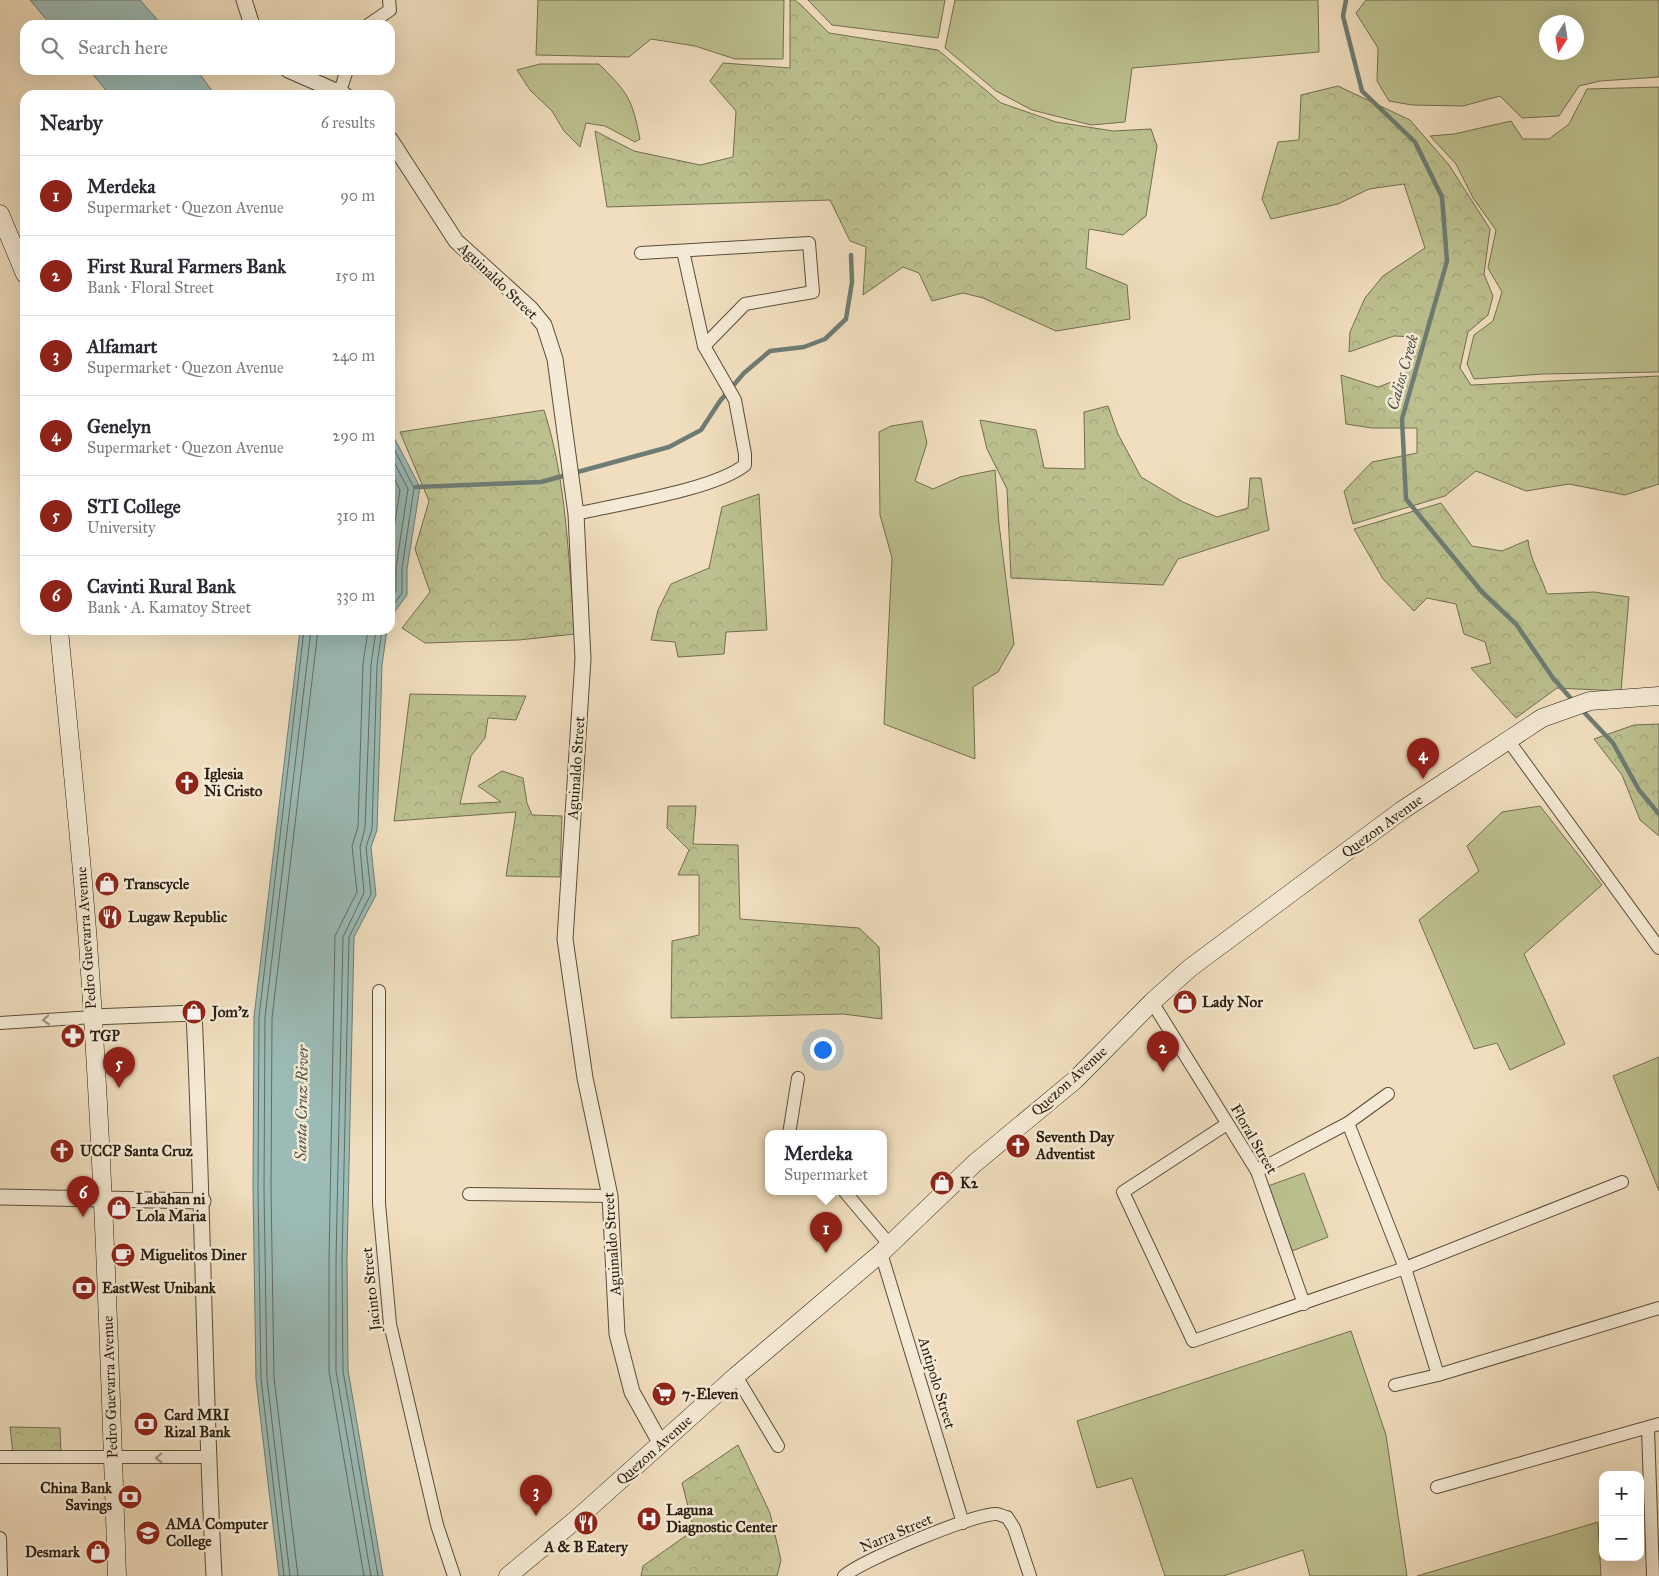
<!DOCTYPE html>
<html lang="en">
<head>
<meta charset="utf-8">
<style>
	:root { --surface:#fff; --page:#f7f7f7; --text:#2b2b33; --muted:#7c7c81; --line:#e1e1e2; --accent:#8f2418 }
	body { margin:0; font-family:"IM FELL Great Primer",serif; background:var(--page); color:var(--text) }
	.controls { position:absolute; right:15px; bottom:15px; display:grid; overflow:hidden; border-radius:10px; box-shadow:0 5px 20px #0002 }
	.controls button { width:45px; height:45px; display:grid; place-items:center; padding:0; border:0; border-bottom:1px solid var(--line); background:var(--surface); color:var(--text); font:25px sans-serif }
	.compass { position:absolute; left:1539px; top:15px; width:45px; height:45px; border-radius:50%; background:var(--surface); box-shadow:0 5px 20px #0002; rotate:192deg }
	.you { position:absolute; left:822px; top:1049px; width:18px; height:18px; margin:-12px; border:4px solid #fff; border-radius:50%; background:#1a73e8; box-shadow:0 0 0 8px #1a73e833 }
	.badge { display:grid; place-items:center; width:32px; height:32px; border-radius:50%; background:var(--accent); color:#fff; font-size:16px; font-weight:700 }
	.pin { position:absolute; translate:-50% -41px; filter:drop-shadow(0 1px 2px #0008) }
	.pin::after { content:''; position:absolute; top:26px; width:18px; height:15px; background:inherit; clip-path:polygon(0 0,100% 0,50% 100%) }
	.popup { position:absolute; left:765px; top:1130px; width:122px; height:65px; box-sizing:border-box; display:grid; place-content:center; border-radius:10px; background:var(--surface); filter:drop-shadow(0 1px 4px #0005); font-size:16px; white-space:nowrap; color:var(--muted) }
	.popup b { font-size:19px; color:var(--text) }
	.popup::after { content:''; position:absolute; left:50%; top:100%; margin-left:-10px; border:10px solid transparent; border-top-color:var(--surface) }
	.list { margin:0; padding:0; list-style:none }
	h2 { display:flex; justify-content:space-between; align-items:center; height:65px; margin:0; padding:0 20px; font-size:21px }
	h2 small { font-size:16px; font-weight:400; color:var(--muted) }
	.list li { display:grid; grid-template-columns:32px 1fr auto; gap:15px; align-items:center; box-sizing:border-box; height:80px; padding:0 20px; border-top:1px solid var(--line) }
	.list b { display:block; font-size:19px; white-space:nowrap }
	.list p { margin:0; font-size:16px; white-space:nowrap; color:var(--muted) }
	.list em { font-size:16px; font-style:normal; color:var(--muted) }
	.icon { flex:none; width:28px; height:28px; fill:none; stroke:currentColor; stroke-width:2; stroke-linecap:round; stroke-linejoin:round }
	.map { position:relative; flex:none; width:1659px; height:1576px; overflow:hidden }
	.search { position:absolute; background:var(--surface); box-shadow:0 5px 20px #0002; left:20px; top:20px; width:375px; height:55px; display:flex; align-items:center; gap:12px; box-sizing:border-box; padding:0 18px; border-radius:15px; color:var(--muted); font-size:19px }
	.panel { position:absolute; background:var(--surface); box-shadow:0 5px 20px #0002; left:20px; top:90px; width:375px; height:545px; border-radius:15px }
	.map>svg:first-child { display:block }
</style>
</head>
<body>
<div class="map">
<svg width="1659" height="1576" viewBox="0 0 1659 1576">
	<defs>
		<pattern id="forest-crowns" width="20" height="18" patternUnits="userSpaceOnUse" patternTransform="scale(1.25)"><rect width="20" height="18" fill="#bcc08f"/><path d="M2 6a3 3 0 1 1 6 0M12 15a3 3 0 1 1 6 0" fill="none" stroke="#a2a57a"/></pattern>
	</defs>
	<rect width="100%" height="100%" fill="#f0debe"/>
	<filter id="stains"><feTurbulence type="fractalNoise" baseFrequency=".004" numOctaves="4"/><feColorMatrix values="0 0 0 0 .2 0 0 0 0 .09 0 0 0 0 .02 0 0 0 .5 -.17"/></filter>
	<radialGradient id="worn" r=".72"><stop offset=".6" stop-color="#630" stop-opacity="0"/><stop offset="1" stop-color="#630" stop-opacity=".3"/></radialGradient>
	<g fill="#bcc08f" stroke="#726e50" fill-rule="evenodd">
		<path d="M538,0H784L783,59H735L695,46L651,39L629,57L536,55Z"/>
		<path d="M808,0H945L938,38L832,25Z"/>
		<path d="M955,0H1318L1319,52L1132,68L1125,122L1091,125L1032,110L996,91L945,48Z"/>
		<path d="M1366,0H1659V77L1600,81L1579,86L1559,116L1522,118L1500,96L1463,106L1412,105L1389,101L1377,81L1378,48L1356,13ZM1576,22V52H1546V22Z"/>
		<path d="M540,64H599C628,93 632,98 640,139L635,142L605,126L586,123L580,147L564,131L552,111L530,90L517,70Z"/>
		<path d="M1659,87V372L1542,374L1474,379L1467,364L1474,335L1493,321L1502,292L1488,268L1496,230L1473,198L1456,164L1430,136L1454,134L1511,121L1523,139H1549L1569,124L1587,89Z"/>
		<path d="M922,421L927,443L915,481L933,489L960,477L995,470L999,524L1014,644L998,672L973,687L975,759L884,724L892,558L880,515L879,432L891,426Z"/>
		<path d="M1540,806L1602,885L1524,954L1565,1044L1510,1070L1497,1043L1474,1049L1419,920L1479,871L1467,846L1502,812Z"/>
		<path d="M1659,1057V1191L1613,1076Z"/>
		<path d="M1304,1173L1328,1237L1292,1251L1268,1186Z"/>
		<path d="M1351,1331L1386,1435L1407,1576H1310L1303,1550L1223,1576H1165L1132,1478L1097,1488L1077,1421Z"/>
		<path d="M1598,1522L1601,1576H1417Z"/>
	</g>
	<g fill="url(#forest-crowns)" stroke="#726e50">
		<path d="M790,0H795L802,6L829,33L938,50L1001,103L1056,122L1113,131L1151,129L1157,146L1146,216L1123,235L1089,229L1086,268L1127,285L1130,319L1056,331L983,298L963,293L932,301L919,273L903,267L863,295L866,247L850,241L830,200L607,207L595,131L634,151L700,165L733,157L736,111L710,81L723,63L790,68Z"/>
		<path d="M1338,86L1410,120L1449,165L1490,229L1484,274L1493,296L1488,315L1468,332L1460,368L1471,385L1659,376V484L1625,495L1569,484L1526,491L1476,471L1445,496L1353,524L1344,491L1372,462L1417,453V428H1372L1346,424L1341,375L1378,387L1405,377L1417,337L1394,336L1349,352L1350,332L1365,298L1383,276L1425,248L1404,184L1369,189L1338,204L1271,219L1262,199L1278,142L1299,140L1301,95Z"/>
		<path d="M1108,406L1118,434L1141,477L1183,502L1217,517L1248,508L1250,478H1261L1269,530L1178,559L1163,585L1011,578L1007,489L987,449L980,420L1036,430L1044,468L1085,469L1084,412Z"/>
		<path d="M544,410C567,482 568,559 575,634L519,640L425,643L402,628L430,592L415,549L429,501L400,432Z"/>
		<path d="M759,494L767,630L726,632L724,654L678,657L675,642L651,640L658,610L671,584L709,568L722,507Z"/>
		<path d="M1441,503L1472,546L1502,551L1528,540C1530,560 1541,575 1547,594L1594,592L1629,597L1621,691L1557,688L1516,718L1471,668L1491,663L1485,642L1464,634L1456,604L1427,598L1414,611L1383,579L1354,529Z"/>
		<path d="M410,694L526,696L516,720L488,718L485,738L471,756L460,804L501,802L478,786L502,771L523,778L527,803L532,815L562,816L560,877L506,876L516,812L394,821Z"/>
		<path d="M1659,724V836L1640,820L1622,775L1594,739L1634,725Z"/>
		<path d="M668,806H696L693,844L738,845L740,919L859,928L879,947L882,1019L843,1014L671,1018L672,941L699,935V875H678L689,850L667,828Z"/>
		<path d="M10,1427L60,1428L61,1452L13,1454Z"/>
		<path d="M738,1445L770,1513L781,1560L777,1576H641L643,1566L694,1530L682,1483Z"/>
	</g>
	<g fill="#9bbbb6" stroke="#6d7c74">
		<path d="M30,0H140L162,25H51Z"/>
		<path d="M89,70H197L215,95H110Z"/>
		<path d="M390,430L420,487L407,569V595L390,618Z"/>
		<path d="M300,630H387L382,665L377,830L371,847L376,895L354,937L347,1259L348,1370L383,1576H279L256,1380L253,1189L254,1017Z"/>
	</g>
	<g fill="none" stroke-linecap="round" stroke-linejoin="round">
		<g stroke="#626c63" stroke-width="1">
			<path d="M390,441L414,488L402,568V593L390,610"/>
			<path d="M390,454L408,489L396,567V591L390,599"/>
			<path d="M390,470L400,490L390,554"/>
			<path d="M284,1576L261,1379L258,1189L259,1017L304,630"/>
			<path d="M290,1576L267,1379L264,1189L265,1017L311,630"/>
			<path d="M298,1576L274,1378L271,1189L272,1018L318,630"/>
			<path d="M364,1576L329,1371V1259L335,936L357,892L352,846L358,827L363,664L368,630"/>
			<path d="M371,1576L336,1371V1259L343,937L364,893L360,847L365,828L371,665L376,630"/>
			<path d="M378,1576L343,1371L342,1259L349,937L371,894L366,847L372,829L377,665L382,630"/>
		</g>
		<g stroke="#6d7c74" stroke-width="4.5">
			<path d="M1346,0L1343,16L1362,91L1415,142L1442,197L1447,261L1402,419L1406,499L1482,592L1516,624L1553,678L1574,702"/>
			<path d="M416,487L541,482L669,447L701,430L720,401L744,373L770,351L804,347L825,339L846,319L852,282L851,255"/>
			<path d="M1581,709L1613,743L1639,790L1659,814"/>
		</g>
		<defs>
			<g id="minor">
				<path d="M368,25L390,10L389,0"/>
				<path d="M340,91L347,70"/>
				<path d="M641,253L809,243L813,292L745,304L704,346"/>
				<path d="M576,514C618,504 714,490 745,465V454L735,400L704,346L683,251"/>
				<path d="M1508,740L1659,948"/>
				<path d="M379,991V1204L390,1324L437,1525L454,1576"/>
				<path d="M1152,1002L1257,1171L1304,1304"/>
				<path d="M0,1023L93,1017"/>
				<path d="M1348,1123L1405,1268L1438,1375"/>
				<path d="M1227,1124L1123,1192L1193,1341L1405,1268L1622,1182"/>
				<path d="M789,1134L798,1078"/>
				<path d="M1257,1171L1348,1123L1388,1094"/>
				<path d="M845,1192L889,1244"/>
				<path d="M469,1194L610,1196"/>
				<path d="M881,1253L963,1523"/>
				<path d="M736,1376L778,1446"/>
				<path d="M1395,1385L1438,1375L1659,1308"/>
				<path d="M1648,1428L1653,1576"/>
				<path d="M0,1457H208"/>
				<path d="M1437,1487L1659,1424"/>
				<path d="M0,1538L1,1576"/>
				<path d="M844,1576C863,1560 973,1514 996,1514C1000,1514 1004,1517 1007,1517L1014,1528L1030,1576"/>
			</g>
			<g id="tertiary">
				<path d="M244,0L252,25"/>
				<path d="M288,70L345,95"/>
				<path d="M390,139L456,241L530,308L544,325L555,359L576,514L583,659L565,939L585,1078L610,1196L617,1334L632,1392L661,1444"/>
				<path d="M93,1017L194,1013C203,1200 204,1388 214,1576"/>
				<path d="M0,1197L203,1201"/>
			</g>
			<g id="secondary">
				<path d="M0,214L25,274"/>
				<path d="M59,630C69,734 80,839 88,943C103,1154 110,1365 117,1576"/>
				<path d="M508,1576L579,1517L736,1376L881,1253L975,1163L1075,1080L1152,1002L1190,968L1401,811L1542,718L1590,701L1659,696"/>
			</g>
		</defs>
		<use href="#minor" stroke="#5a4d3c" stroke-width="14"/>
		<use href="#tertiary" stroke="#5a4d3c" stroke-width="17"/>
		<use href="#secondary" stroke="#281d10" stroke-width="19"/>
		<use href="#minor" stroke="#f5ead5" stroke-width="12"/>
		<use href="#tertiary" stroke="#f5ead5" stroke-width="15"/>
		<use href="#secondary" stroke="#f5ead5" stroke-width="18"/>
	</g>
	<defs><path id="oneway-chevron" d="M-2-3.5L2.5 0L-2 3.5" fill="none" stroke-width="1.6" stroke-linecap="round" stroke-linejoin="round" transform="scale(1.25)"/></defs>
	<g stroke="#998e7c">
		<use href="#oneway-chevron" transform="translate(46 1020) rotate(176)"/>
		<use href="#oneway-chevron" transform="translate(159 1458) rotate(179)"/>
	</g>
	<defs>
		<symbol id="church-disc" viewBox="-11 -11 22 22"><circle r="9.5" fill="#8f2418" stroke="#f5ead5"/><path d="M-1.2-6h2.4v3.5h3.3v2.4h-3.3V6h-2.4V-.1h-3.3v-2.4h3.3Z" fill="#fff"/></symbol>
		<symbol id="shop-disc" viewBox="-11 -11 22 22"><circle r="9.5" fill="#8f2418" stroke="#f5ead5"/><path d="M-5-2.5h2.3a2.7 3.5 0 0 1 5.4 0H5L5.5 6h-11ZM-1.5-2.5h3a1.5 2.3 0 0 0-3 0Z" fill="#fff"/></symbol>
		<symbol id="restaurant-disc" viewBox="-11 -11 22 22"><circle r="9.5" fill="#8f2418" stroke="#f5ead5"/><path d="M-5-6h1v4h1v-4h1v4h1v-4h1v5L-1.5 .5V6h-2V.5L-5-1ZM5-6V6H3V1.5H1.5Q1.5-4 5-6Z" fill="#fff"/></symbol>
		<symbol id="pharmacy-disc" viewBox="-11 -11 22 22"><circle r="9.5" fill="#8f2418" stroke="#f5ead5"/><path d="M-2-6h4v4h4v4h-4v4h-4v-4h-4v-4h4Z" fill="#fff"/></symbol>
		<symbol id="cafe-disc" viewBox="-11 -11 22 22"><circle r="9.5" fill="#8f2418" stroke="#f5ead5"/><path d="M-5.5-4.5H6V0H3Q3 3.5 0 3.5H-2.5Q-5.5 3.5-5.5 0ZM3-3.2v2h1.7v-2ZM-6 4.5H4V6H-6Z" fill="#fff"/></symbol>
		<symbol id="bank-disc" viewBox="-11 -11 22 22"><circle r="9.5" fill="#8f2418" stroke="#f5ead5"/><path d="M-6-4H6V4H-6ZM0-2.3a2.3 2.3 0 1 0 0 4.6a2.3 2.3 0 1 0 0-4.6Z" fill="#fff"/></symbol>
		<symbol id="supermarket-disc" viewBox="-11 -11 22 22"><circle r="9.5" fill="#8f2418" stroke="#f5ead5"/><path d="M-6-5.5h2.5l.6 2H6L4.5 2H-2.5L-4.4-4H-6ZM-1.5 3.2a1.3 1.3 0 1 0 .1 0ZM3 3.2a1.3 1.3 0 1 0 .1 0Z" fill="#fff"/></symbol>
		<symbol id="hospital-disc" viewBox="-11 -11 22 22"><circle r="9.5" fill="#8f2418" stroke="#f5ead5"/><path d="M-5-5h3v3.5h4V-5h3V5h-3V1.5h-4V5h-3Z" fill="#fff"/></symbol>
		<symbol id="university-disc" viewBox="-11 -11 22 22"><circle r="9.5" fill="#8f2418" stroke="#f5ead5"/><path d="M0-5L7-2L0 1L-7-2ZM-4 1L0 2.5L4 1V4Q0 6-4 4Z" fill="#fff"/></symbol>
	</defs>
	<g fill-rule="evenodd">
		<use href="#church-disc" x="173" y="769" width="28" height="28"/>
		<use href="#shop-disc" x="93" y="870" width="28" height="28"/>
		<use href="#restaurant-disc" x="96" y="903" width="28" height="28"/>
		<use href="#shop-disc" x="1171" y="988" width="28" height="28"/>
		<use href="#shop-disc" x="180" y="998" width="28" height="28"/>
		<use href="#pharmacy-disc" x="59" y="1022" width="28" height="28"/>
		<use href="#church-disc" x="1004" y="1132" width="28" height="28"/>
		<use href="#church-disc" x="48" y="1137" width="28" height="28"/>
		<use href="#shop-disc" x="928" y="1169" width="28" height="28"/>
		<use href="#shop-disc" x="105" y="1194" width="28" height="28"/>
		<use href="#cafe-disc" x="109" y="1241" width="28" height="28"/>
		<use href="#bank-disc" x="70" y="1274" width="28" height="28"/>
		<use href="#supermarket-disc" x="650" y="1380" width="28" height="28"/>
		<use href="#bank-disc" x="132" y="1410" width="28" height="28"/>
		<use href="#bank-disc" x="116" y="1483" width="28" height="28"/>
		<use href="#hospital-disc" x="635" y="1505" width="28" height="28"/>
		<use href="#restaurant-disc" x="572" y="1509" width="28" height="28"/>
		<use href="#university-disc" x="134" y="1519" width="28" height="28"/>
		<use href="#shop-disc" x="84" y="1538" width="28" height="28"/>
	</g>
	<g text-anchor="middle" stroke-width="5" stroke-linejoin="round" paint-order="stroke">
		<g font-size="15" fill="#281d10" stroke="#f5ead5">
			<text transform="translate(498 281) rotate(44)" y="5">Aguinaldo Street</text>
			<text transform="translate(576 768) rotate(-86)" y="5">Aguinaldo Street</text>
			<text transform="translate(1382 826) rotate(-36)" y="5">Quezon Avenue</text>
			<text transform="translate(86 938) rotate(-94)" y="5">Pedro Guevarra Avenue</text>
			<text transform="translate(1069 1081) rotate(-42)" y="5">Quezon Avenue</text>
			<text transform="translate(1254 1139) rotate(60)" y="5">Floral Street</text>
			<text transform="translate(612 1244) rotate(-94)" y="5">Aguinaldo Street</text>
			<text transform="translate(371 1289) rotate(-96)" y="5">Jacinto Street</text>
			<text transform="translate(937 1383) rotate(73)" y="5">Antipolo Street</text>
			<text transform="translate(110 1387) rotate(-92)" y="5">Pedro Guevarra Avenue</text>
			<text transform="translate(654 1450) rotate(-42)" y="5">Quezon Avenue</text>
			<text transform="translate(896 1533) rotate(-23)" y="5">Narra Street</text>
		</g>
		<g font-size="15" font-weight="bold" fill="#281d10" stroke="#f5ead5" text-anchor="start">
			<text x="204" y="779">Iglesia<tspan x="204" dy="17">Ni Cristo</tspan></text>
			<text x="124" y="889">Transcycle</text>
			<text x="128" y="922">Lugaw Republic</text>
			<text x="1202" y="1007">Lady Nor</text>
			<text x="212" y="1017">Jom'z</text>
			<text x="90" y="1041">TGP</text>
			<text x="1036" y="1142">Seventh Day<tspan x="1036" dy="17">Adventist</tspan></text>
			<text x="80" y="1156">UCCP Santa Cruz</text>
			<text x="960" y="1188">K2</text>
			<text x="136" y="1204">Labahan ni<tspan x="136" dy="17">Lola Maria</tspan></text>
			<text x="140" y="1260">Miguelitos Diner</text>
			<text x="102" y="1293">EastWest Unibank</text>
			<text x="682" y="1399">7-Eleven</text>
			<text x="164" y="1420">Card MRI<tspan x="164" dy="17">Rizal Bank</tspan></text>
			<text x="112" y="1493" text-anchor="end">China Bank<tspan x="112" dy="17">Savings</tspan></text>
			<text x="666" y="1515">Laguna<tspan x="666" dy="17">Diagnostic Center</tspan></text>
			<text x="166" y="1529">AMA Computer<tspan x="166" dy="17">College</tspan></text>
			<text x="586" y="1552" text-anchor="middle">A &amp; B Eatery</text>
			<text x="80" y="1557" text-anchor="end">Desmark</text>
		</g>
		<g font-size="16" font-style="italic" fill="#50544a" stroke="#f5ead5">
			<text transform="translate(1402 372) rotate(-74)" y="6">Calios Creek</text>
			<text transform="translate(301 1103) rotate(-89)" y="6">Santa Cruz River</text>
		</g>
	</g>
	<rect width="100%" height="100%" filter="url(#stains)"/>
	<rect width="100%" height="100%" fill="url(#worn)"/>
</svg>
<div class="controls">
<button>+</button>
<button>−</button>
</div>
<svg class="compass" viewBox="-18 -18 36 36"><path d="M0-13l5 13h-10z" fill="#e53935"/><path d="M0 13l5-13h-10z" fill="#7c7c81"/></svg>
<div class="you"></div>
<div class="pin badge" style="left:826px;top:1253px">1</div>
<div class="popup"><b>Merdeka</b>Supermarket</div>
<div class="pin badge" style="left:1163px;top:1072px">2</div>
<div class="pin badge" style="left:536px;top:1516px">3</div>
<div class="pin badge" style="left:1423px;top:779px">4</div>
<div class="pin badge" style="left:119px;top:1088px">5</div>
<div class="pin badge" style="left:83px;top:1217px">6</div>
<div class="search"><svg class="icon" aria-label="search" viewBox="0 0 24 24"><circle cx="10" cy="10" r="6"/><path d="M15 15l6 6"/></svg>Search here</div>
<section class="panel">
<h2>Nearby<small>6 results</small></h2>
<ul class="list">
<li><span class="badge">1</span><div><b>Merdeka</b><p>Supermarket · Quezon Avenue</p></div><em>90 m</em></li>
<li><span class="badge">2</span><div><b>First Rural Farmers Bank</b><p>Bank · Floral Street</p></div><em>150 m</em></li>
<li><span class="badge">3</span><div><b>Alfamart</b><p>Supermarket · Quezon Avenue</p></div><em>240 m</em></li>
<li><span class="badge">4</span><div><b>Genelyn</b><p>Supermarket · Quezon Avenue</p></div><em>290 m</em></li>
<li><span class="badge">5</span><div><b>STI College</b><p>University</p></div><em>310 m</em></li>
<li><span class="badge">6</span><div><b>Cavinti Rural Bank</b><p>Bank · A. Kamatoy Street</p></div><em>330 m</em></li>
</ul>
</section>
</div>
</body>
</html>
